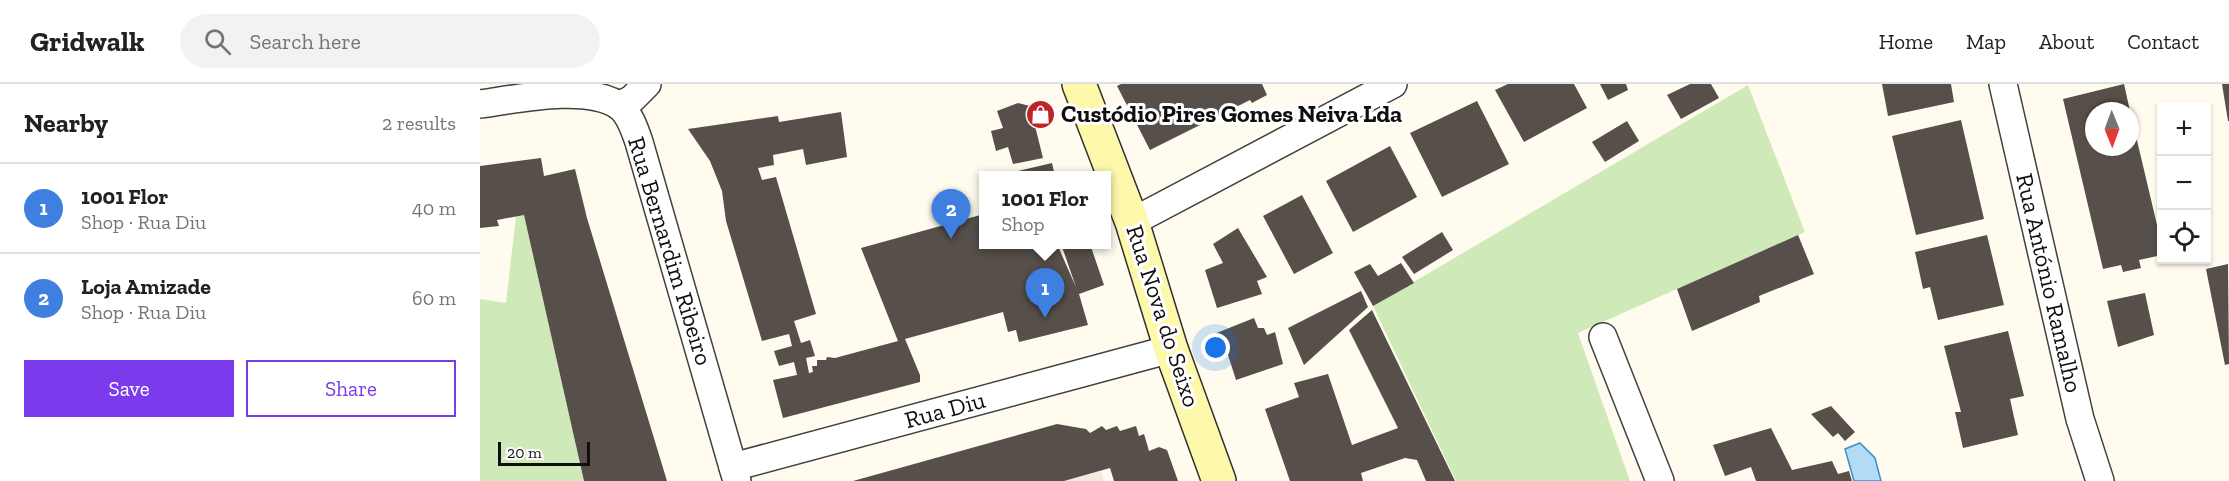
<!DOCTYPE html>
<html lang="en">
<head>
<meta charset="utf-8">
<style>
	:root { --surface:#fff; --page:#f2f2f2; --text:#202124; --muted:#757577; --line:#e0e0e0; --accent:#7c3aed }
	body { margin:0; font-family:"Zilla Slab",serif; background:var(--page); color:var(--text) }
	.controls { position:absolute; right:18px; top:18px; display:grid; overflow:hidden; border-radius:0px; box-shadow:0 2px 4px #0004 }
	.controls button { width:54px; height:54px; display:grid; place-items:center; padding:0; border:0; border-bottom:2px solid var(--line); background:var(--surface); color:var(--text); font:30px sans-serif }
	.compass { position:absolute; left:1605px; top:18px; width:54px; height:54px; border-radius:50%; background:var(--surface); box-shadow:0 2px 4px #0004; rotate:179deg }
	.scale { position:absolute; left:18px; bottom:15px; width:92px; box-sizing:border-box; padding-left:6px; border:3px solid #0e0e0e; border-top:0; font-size:16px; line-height:21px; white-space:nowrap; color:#0e0e0e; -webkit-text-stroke:4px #fff; paint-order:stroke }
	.you { position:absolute; left:736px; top:264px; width:21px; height:21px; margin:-15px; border:4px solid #fff; border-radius:50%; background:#1a73e8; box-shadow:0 0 0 9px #1a73e833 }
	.badge { display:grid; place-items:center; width:39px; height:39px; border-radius:50%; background:var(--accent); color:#fff; font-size:20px; font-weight:700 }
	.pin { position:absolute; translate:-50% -50px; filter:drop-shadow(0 2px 3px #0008) }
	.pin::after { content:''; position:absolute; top:32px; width:21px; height:18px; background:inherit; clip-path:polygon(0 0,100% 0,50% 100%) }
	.popup { position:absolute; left:499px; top:87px; width:132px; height:78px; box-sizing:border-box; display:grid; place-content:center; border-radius:0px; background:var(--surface); filter:drop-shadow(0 2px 4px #0005); font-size:20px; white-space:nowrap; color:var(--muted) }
	.popup b { font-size:22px; color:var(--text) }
	.popup::after { content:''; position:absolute; left:50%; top:100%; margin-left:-12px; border:12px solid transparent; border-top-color:var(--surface) }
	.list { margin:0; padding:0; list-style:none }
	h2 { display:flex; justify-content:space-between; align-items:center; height:78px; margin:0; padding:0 24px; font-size:26px }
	h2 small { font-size:20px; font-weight:400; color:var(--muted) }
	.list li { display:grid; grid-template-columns:39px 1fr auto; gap:18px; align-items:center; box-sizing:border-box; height:90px; padding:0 24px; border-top:2px solid var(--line) }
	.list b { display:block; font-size:22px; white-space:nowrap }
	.list p { margin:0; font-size:20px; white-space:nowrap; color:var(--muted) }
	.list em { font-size:20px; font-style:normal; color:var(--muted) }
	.actions { display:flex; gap:12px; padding:18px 24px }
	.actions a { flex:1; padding:14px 0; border:2px solid var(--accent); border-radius:0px; text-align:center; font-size:21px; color:var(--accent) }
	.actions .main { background:var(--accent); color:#fff }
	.icon { flex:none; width:33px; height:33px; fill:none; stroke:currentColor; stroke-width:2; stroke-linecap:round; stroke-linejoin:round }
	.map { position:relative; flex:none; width:1749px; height:397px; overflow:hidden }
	header { display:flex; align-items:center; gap:36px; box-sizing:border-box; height:84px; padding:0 30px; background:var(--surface); border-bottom:2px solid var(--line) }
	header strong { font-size:28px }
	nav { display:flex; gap:33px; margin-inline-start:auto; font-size:21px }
	.search { width:420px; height:54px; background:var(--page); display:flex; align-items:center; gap:15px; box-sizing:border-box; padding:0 21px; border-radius:33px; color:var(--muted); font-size:22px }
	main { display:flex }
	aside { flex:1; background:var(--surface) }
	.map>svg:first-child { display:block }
</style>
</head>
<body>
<header>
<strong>Gridwalk</strong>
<div class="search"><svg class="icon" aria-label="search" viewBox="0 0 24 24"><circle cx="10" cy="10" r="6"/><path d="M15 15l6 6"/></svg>Search here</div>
<nav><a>Home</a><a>Map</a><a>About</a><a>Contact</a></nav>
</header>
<main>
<aside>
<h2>Nearby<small>2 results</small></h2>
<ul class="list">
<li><span class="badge" style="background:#3f7fe0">1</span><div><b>1001 Flor</b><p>Shop · Rua Diu</p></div><em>40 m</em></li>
<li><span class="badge" style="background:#3f7fe0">2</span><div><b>Loja Amizade</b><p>Shop · Rua Diu</p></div><em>60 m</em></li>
</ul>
<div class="actions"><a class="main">Save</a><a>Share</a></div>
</aside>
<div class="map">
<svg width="1749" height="397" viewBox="0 0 1749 397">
	<rect width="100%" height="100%" fill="#fffcef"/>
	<g fill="#d0e9b9">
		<path d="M1268,1L1325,148L1098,249L1150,397H976L893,222Z"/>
		<path d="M44,131L104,397H0V215L26,219L36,132Z"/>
	</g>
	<path fill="#efebde" d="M621,387L624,397H584Z"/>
	<path fill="#b4dbf6" stroke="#3b8ecc" stroke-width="1.5" d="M1380,359L1395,374L1401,397H1374L1365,365Z"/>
	<g fill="#564f4a">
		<path d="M641,0H782L787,11L772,19L770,16L670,66L637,2Z"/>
		<path d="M1028,0H1094L1107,24L1044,58L1015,6Z"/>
		<path d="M1120,0H1146L1148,6L1128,16Z"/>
		<path d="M1210,0H1231L1239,14L1201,35L1187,11Z"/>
		<path d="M1402,0H1471L1474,18L1408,32Z"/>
		<path d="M1644,0L1650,27H1614V63H1650L1651,31L1682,162V171L1659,176L1661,184L1643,188L1641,181L1623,185L1583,15Z"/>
		<path d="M1742,0H1749V37H1748Z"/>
		<path d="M997,17L1029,80L962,113L930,49Z"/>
		<path d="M538,19L550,22L563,74L533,80L528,63L516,67L511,47L523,44L517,27Z"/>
		<path d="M361,28L367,73L326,81L323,65L293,71L294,81L278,84L282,96L296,93L336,230L314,237L321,259L330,256L335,272L326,274L329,289L333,288L332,282H337V276H346L347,273L355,274L418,257L381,164L504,130V160H562V162L577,160L596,203L581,160H610L624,201L599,210L608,241L539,258L536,246L528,248L523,228L425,255L440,291V298L303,334L293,296L317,291L314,278L299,282L294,267L312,262L309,250L282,257L246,137L242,107L230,77L208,45L298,32L299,38Z"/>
		<path d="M1481,36L1504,135L1436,151L1412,52Z"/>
		<path d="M1147,37L1159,57L1125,78L1112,58Z"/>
		<path d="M910,62L937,113L873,148L846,97Z"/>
		<path d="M61,74L64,92L95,85L107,134L187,397H104L44,131L17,136L19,142L0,144V82Z"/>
		<path d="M572,79L575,92H535L534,88Z"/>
		<path d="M822,111L853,169L814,190L783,132Z"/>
		<path d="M758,144L787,193L777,197L782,210L737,224L725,186L743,179L733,160Z"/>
		<path d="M962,148L973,166L934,190L922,173Z"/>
		<path d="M1318,151L1334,190L1279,212L1280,218L1212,247L1197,205Z"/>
		<path d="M1507,151L1524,221L1458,236L1450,203L1443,205L1435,168Z"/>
		<path d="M921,179L934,199L893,222L874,188L890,180L898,192Z"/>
		<path d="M1748,180L1749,280L1745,281L1726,185Z"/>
		<path d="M881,207L888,223L824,281L808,244Z"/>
		<path d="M1665,209L1674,251L1638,263L1627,217Z"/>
		<path d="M892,226L975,397H946L937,376L925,374L881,389L883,397H810L785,325L819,313L814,299L848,290L872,361L918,344L869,246Z"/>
		<path d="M774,234L778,244H784L787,251L795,248L803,280L756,296L748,271L740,273L734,250Z"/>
		<path d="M1528,247L1544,312L1530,315L1538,351L1483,364L1475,328H1481L1464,262Z"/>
		<path d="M1351,322L1375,348L1365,357L1358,349L1353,353L1331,330Z"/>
		<path d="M577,340L606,345L610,349L622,342L626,346L637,342L640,347L656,342L659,352L664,350L669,367L679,363L687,366L698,397H634L630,384L584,397H373Z"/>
		<path d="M1291,344L1312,386L1352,377L1358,390L1369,387L1372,397H1276L1271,383L1245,392L1233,361Z"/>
	</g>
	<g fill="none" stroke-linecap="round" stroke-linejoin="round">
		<defs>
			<g id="minor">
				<path d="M1523,0L1600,335L1620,397"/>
				<path d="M0,20C37,15 105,0 138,21C149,28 155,46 159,58L257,397"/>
				<path d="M139,22L152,15L167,0"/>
				<path d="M652,138L913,0"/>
				<path d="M1123,253L1180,397"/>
				<path d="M253,383L691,265"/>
			</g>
			<path id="secondary" d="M599,0L652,138L691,265L739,397"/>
		</defs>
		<use href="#minor" stroke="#414141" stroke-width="30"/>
		<use href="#secondary" stroke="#303030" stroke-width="36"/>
		<use href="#minor" stroke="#fff" stroke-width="27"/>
		<use href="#secondary" stroke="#fef8aa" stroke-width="33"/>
	</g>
	<defs>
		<symbol id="shop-disc" viewBox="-11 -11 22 22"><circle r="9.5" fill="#bd2628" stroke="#fff"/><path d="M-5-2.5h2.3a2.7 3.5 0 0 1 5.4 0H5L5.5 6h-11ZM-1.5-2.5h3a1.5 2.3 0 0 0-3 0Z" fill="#fff"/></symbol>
	</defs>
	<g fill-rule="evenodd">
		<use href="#shop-disc" x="544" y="14" width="33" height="33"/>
	</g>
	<g text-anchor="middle" stroke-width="6" stroke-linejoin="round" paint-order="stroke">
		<g font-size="24" font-weight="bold" fill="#0e0e0e" stroke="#fff" text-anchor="start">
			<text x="581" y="38">Custódio Pires Gomes Neiva Lda</text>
		</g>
		<g font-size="24" fill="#0e0e0e" stroke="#fff">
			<text transform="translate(190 167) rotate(73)" y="8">Rua Bernardim Ribeiro</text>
			<text transform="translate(1569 199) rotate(77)" y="8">Rua António Ramalho</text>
			<text transform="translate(683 232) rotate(72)" y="8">Rua Nova do Seixo</text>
			<text transform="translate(465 326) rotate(-15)" y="8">Rua Diu</text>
		</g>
	</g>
</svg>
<div class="controls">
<button>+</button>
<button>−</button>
<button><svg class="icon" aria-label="locate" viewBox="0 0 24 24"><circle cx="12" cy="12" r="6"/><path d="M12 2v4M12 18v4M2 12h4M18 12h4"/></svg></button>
</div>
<svg class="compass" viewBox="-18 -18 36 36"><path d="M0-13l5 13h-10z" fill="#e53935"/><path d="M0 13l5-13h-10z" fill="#757577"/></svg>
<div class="scale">20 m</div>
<div class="you"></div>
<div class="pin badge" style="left:565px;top:234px;background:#3f7fe0">1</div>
<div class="popup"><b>1001 Flor</b>Shop</div>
<div class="pin badge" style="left:471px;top:155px;background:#3f7fe0">2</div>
</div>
</main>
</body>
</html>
